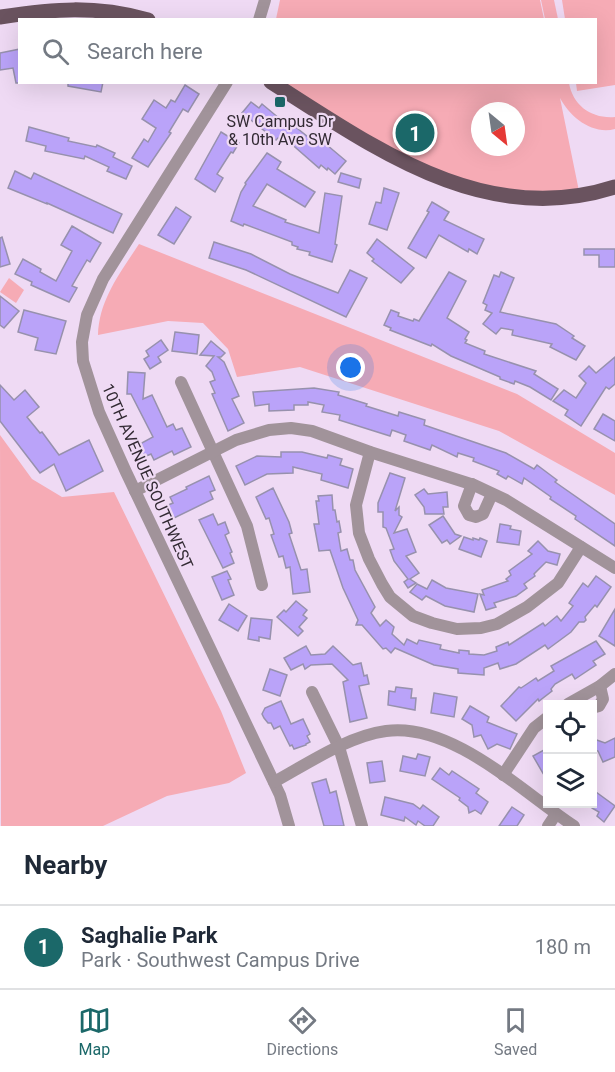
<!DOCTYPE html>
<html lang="en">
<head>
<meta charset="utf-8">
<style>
	:root { --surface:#fff; --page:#f6f6f7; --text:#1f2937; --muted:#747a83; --line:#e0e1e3; --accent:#1b6869 }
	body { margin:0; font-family:Roboto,sans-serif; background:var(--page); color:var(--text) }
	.controls { position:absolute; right:18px; bottom:18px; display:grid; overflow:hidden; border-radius:0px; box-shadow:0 6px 24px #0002 }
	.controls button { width:54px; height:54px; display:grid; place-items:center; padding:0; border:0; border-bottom:2px solid var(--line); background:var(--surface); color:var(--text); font:30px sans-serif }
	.compass { position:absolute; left:471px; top:102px; width:54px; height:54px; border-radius:50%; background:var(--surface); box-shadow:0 6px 24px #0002; rotate:151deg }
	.you { position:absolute; left:351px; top:368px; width:21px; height:21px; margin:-15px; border:4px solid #fff; border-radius:50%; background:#1a73e8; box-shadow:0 0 0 9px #1a73e833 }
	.badge { display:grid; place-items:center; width:39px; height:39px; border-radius:50%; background:var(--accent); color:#fff; font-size:20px; font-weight:700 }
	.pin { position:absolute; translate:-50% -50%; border:3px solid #fff; box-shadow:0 2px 6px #0006 }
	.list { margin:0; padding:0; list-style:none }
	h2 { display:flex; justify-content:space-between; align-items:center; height:78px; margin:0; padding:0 24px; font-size:26px }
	h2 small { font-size:20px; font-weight:400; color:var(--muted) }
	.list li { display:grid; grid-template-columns:39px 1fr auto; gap:18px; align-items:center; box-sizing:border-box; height:84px; padding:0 24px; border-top:2px solid var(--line) }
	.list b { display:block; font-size:22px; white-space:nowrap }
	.list p { margin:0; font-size:20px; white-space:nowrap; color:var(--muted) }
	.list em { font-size:20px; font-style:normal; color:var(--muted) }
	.icon { flex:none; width:33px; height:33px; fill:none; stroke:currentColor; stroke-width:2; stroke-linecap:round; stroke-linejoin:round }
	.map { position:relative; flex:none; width:615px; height:826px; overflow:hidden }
	.search { position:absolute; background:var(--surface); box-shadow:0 6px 24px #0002; left:18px; right:18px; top:18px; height:66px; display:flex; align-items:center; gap:15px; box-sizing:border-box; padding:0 21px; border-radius:0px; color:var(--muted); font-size:22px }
	.sheet { height:162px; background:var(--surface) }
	nav { display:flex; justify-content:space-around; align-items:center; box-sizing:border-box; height:84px; border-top:2px solid var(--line); background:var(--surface); font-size:16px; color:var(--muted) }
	nav a { display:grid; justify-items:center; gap:3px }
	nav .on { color:var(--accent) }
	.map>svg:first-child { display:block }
</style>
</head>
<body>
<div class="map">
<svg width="615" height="826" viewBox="0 0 615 826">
	<rect width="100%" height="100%" fill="#efdaf4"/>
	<g fill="#f6abb5" fill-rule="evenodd">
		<path d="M280,0H540L544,19H276Z"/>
		<path d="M541,0H554L558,19H545Z"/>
		<path d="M562,0H615V85L577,91L576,83L596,82V20L565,19Z"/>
		<path d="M280,83H569C573,106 592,119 615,117V129C592,135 570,117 560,98L580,196L448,183ZM480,111H516V147H480Z"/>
		<path d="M139,244L517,394L615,453V495L499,431L300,367L237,377L228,349L203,323L168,321L98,335C99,300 120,273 139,244Z"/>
		<path d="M9,278L24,290L16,303L0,292Z"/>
		<path d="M0,435L32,479L62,497L114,492L221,711L246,773L229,783L167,796L103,826H1Z"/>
	</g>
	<g fill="#baa3f9" stroke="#9791ad" stroke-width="1.5">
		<path d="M20,49V83H16L13,68L0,70V53Z"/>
		<path d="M68,82H103L101,92L68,86Z"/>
		<path d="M185,85L199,94L188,112L183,109L169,132L171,133L148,167L132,158L144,139L148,142L156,128L142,119L154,100L166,108L171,100L175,102Z"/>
		<path d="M251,102L259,108L262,104L286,124L288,121L317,144L321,140L346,161L335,174L328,168L327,170L321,165L319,168L288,141L285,144L278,138L276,140L242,113Z"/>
		<path d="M29,127L69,138L68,141L96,147L97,145L115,153L113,157L132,166L126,179L107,171L109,167L85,156L84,159L45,151L46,146L26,141Z"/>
		<path d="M221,132L239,143L233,153L231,152L217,174L223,178L215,192L195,179Z"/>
		<path d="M267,153L281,162L277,169L315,192L305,207L267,184L253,206L286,220L285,222L319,233L325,193L342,196L335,244L337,245L332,262L309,255L310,252L297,249L298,247L292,245V242L244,224L243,226L231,221L241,192L246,184L245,183Z"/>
		<path d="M15,171L31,179L34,173L122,214L113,233L47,203V204L8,188Z"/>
		<path d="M341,173L361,179L359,188L338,182Z"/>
		<path d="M384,188L399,193L387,230L369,224L376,202L381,203Z"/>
		<path d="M432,202L449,212L444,220L484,239L477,254L469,249L468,252L439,235L426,258L408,248L429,212L427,211Z"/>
		<path d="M176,207L191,217L174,244L158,235Z"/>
		<path d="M72,226L101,243L90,262L87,260L72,286L77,288L69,302L31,285L32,282L15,274L23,259L41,269L40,272L56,281L72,251L61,245Z"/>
		<path d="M2,237L10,264L0,267V238Z"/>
		<path d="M377,239L414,268L401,283L372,261L374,259L367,253Z"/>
		<path d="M214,242L251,254L290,274L338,293L350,270L367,278L346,317L246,270L209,258Z"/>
		<path d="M584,249H615V267H599V255H584Z"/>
		<path d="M449,272L466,281L447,318L469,332L465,339L467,340L465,343L485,351L484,354L536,371L534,374L558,389L551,400L530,387L515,381L514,384L500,379V377L451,356L432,344L431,346L390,330L391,328L384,325L391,310L399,313L398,316L413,321L414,319L419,321Z"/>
		<path d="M501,272L514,278L500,312L556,324L574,336L572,338L585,346L576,360L550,347L552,344L512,335L513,330L501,328L496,334L483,324L492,313L485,310L487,305L483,303L494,275L499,277Z"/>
		<path d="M0,296L19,311L4,328L0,325Z"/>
		<path d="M24,310L66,321L56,354L35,350L38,338L18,332Z"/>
		<path d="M175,332L199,335L197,354L172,351Z"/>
		<path d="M161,340L168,350L158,357L161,362L150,369L144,359L149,356L146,351Z"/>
		<path d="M211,341L225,353L221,357H218L224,362L239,396L232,399L244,423L228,431L212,394L215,393L210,382L215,380L212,372L206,366L214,356L200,355Z"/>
		<path d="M615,357V384L609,389L606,387L581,426L565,415L568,410L553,401L564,390L576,398L586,383L579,376L589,366L596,373Z"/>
		<path d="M128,372L145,373L143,399L152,395L167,427L173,424L176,430L182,428L191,447L174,455L172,451L154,460L151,454L144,457L138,445L153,437L131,394H127Z"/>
		<path d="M0,385L14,400L25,390L39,407L27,417L40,433L42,432L59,455L89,440L103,471L66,491L54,464L40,473L0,421Z"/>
		<path d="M314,388L339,392L338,395L367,404L366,406L398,416L399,412L425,420L424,425L506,453L534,469L537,465L557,480L555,482L615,524V546L575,519L576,516L550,499L551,497L524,478L522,484L508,476L506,479L497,474L499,471L473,461L474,458L458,453L457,457L432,445L430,450L404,441L406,435L392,430L390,436L339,420L340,415L322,412L324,405L308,402V405H294V410L269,411V404L255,406L253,392Z"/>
		<path d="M603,414L615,421V441L594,429Z"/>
		<path d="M281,452H302L327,458L328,455L342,459L340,465L353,469L348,488L321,480L322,474L293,467V473L267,474L245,485L236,466L257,456L281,457Z"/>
		<path d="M390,473L405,478L395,511L399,507V515L402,517L394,533L407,529L416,552L406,556L419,573L410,579L416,583L408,588L404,582L408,579L394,561L390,550L394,549L386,528L383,527V512H378V503Z"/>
		<path d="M209,476L215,490L210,492L213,499L172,519L166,506L173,503L170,497L187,489L186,487Z"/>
		<path d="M273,488L289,522L292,533L289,534L301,570L307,569L310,592L293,594L290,567L286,568L283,556L279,557L271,535L274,534L269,518L266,519L256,497Z"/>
		<path d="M424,489L428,494L447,492L448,507H443L444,514H425L424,507L415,495Z"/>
		<path d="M332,495L333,510H335L337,522L339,521L341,532L338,533L341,551L347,549L350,560H353L355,570L375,607L371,613L380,626L386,620L394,627L392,634L404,645L407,639L417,644L419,640L441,645L440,649L459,653V650L469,651V654L484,655L497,651L496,647L508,642L509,645L543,623L545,626L557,616L561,621L573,606L569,603L583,583L588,587L596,576L611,587L597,607L595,605L585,617L586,620L584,622H579L571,632L548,649L545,645L516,664L500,669L498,663L484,668V675L458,673V669L434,665L395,648L391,653L386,648L383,649L362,625H356L358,620L343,588L330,550L319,551L314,524H319L316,501H319L318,496Z"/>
		<path d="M213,514L218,525L225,522L229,533L225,535L232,552L230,553L234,563L223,568L199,520Z"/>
		<path d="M443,516L455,534L461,536L450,544L447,540L442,543L429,525Z"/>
		<path d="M500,524L511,526L510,529L521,531L519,545L497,542Z"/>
		<path d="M464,537L473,540V538L479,540L480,538L487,541L481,557L459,549Z"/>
		<path d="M538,541L548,551L560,554L557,565L546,562L534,574L535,576L524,584L527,588L516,596L494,603L496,607L486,610L480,594L484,595L482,590L508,581L506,579L511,575L509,571L532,554L528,551Z"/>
		<path d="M227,571L231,579L228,580L234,595L222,600L212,577Z"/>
		<path d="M432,580L446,588L478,594L474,612L445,606L426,596L422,600L410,592L417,584L427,589Z"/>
		<path d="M296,601L307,610L303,615L307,618L299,627L303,631L298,636L277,617L284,610L286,612Z"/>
		<path d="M229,604L247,616L238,631L219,620Z"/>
		<path d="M615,609V646L599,636Z"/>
		<path d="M251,618L272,620L270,639L259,637V641L248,639Z"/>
		<path d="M596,641L605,654L593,661L596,665L575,679L572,674L555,684L551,689L552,691L539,701L538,699L516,721L501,706L519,687L521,688L536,678L538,681L554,671L551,666Z"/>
		<path d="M306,646L311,655L325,654L333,646L353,665L361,663L364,676L367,675L369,684L359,686L367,718L350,722L343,682L348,680L332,664L311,665L305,669L303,664L291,670L284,658Z"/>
		<path d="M270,669L287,675L280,696L263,690Z"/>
		<path d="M396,687L412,689L411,698H416L415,710L388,705L389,691L395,692Z"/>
		<path d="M434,693L457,697L454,717L431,713Z"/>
		<path d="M281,701L291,724L303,719L310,734L307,736L310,742L306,744V745L294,749L292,745L290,746L280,726L274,729L271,723H268L264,718L262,714L265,708Z"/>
		<path d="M470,706L489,717L487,722L517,734L510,749L497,744L488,749L481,735L474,737L472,725L462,719Z"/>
		<path d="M615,738V757L603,762L598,751L592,749L594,739L605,743Z"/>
		<path d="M544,750L548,756V782L533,756Z"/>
		<path d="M418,754L430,757L425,776L400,771L403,756L416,759Z"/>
		<path d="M382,761L385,781L370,783L367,763Z"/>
		<path d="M440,768L449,775L452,771L479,789L476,793L488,802L481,814L475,810L469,813L468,807L459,800L460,798L432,779Z"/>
		<path d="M326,779L330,793L336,791L344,826H324L312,783Z"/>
		<path d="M596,792L615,806L604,822L597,816L599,812L592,808V796Z"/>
		<path d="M385,797L413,804L420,809L423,805L439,817L433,826H425L418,821L416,825L405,817L404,821L381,815Z"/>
		<path d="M512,807L524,815L517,826H499Z"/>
	</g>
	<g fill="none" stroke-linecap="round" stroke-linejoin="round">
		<g stroke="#a1939a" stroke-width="12">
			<path d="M259,20L265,0"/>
			<path d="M227,82L103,279L87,315L82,342L83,361L99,412L126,472L280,795L289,826"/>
			<path d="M181,382L247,526L262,585"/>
			<path d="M370,452L356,505L359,533L369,559L382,584L390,597L413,616L432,623L457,629L481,628L497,624L527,607L558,583L581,547"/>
			<path d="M472,484L464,506L469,515L476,517L483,514L492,494"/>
			<path d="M135,491L236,440L269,430L291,428L312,431L370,452L474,485L506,500L615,568"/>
			<path d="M312,692L339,747L362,826"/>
			<path d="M568,704L600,686L615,674"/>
			<path d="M592,708L599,706L603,699L600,686"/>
			<path d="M503,775L534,728L548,717"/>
			<path d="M274,782C307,764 348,736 386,731C452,722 522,792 574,826"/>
			<path d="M548,826L556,814"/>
		</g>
		<g stroke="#6a535f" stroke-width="15">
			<path d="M0,17C54,9 94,5 148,20"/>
			<path d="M271,82C375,148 485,229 615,187"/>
		</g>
	</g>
	<rect fill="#1b6869" stroke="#efdaf4" stroke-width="2" x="274" y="96" width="12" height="12" rx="3"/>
	<g text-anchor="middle" stroke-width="4.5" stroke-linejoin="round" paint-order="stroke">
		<g font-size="16" fill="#322a33" stroke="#efdaf4">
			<text x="280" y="127">SW Campus Dr<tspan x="280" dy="18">&amp; 10th Ave SW</tspan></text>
		</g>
		<g font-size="16" fill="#322a33" stroke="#efdaf4">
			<text transform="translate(148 476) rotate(66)" y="6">10TH AVENUE SOUTHWEST</text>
		</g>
	</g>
</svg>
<div class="controls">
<button><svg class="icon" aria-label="locate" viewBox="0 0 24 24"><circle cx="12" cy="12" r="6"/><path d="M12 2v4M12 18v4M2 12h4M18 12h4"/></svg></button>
<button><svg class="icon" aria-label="layers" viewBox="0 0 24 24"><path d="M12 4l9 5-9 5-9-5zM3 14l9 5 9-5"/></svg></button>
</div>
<svg class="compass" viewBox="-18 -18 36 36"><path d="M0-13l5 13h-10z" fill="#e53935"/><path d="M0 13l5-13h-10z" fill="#747a83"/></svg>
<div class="you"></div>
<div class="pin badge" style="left:415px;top:133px">1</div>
<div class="search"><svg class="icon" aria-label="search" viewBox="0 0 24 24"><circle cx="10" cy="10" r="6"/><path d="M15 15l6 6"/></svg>Search here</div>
</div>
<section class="sheet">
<h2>Nearby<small></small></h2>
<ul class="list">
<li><span class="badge">1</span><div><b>Saghalie Park</b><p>Park · Southwest Campus Drive</p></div><em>180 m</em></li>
</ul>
</section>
<nav>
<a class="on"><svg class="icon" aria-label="map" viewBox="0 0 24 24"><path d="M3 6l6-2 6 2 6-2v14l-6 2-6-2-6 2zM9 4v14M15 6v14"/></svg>Map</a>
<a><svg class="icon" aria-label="directions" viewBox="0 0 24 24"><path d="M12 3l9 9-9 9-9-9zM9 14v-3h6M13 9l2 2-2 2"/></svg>Directions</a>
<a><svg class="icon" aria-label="saved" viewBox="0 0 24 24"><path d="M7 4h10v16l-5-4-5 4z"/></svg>Saved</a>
</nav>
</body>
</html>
